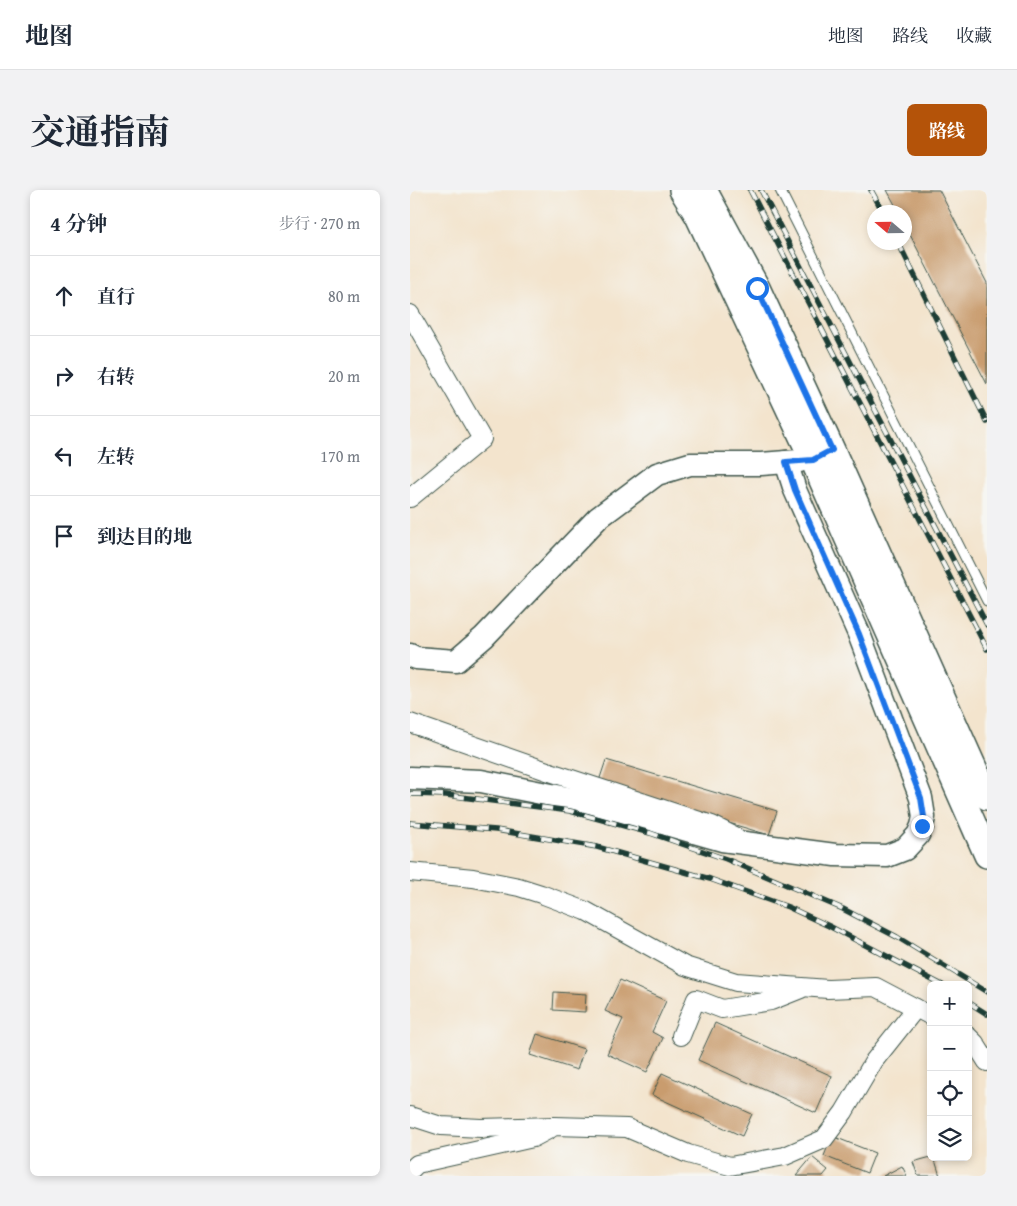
<!DOCTYPE html>
<html lang="zh">
<head>
<meta charset="utf-8">
<style>
	:root { --surface:#fff; --page:#f2f2f3; --text:#1f2937; --muted:#747a83; --line:#e0e1e3; --accent:#b45309 }
	body { margin:0; font-family:"Gentium Book Plus","Noto Serif SC",serif; background:var(--page); color:var(--text) }
	.controls { position:absolute; right:15px; bottom:15px; display:grid; overflow:hidden; border-radius:8px; box-shadow:0 2px 8px #0003 }
	.controls button { width:45px; height:45px; display:grid; place-items:center; padding:0; border:0; border-bottom:1px solid var(--line); background:var(--surface); color:var(--text); font:25px sans-serif }
	.compass { position:absolute; left:457px; top:15px; width:45px; height:45px; border-radius:50%; background:var(--surface); box-shadow:0 2px 8px #0003; rotate:290deg }
	.stop { position:absolute; width:15px; height:15px; margin:-11px; border:4px solid #1a73e8; border-radius:50%; background:#fff }
	.stop.end { background:#1a73e8; border-color:#fff; box-shadow:0 1px 5px #0008 }
	.list { margin:0; padding:0; list-style:none }
	h2 { display:flex; justify-content:space-between; align-items:center; height:65px; margin:0; padding:0 20px; font-size:21px }
	h2 small { font-size:16px; font-weight:400; color:var(--muted) }
	.list li { display:grid; grid-template-columns:32px 1fr auto; gap:15px; align-items:center; box-sizing:border-box; height:80px; padding:0 20px; border-top:1px solid var(--line) }
	.list b { display:block; font-size:19px; white-space:nowrap }
	.list em { font-size:16px; font-style:normal; color:var(--muted) }
	.icon { flex:none; width:28px; height:28px; fill:none; stroke:currentColor; stroke-width:2; stroke-linecap:round; stroke-linejoin:round }
	.map { position:relative; flex:none; width:577px; height:986px; overflow:hidden; border-radius:8px }
	header { display:flex; align-items:center; gap:30px; box-sizing:border-box; height:70px; padding:0 25px; background:var(--surface); border-bottom:1px solid var(--line) }
	header strong { font-size:24px }
	nav { display:flex; gap:28px; margin-inline-start:auto; font-size:18px }
	.intro { display:flex; align-items:center; justify-content:space-between; box-sizing:border-box; height:120px; padding:0 30px }
	h1 { margin:0; font-size:35px }
	.button { padding:12px 22px; border-radius:8px; background:var(--accent); color:#fff; font-size:18px; font-weight:700 }
	main { display:flex; gap:30px; padding:0 30px }
	aside { flex:1; background:var(--surface); border-radius:8px; box-shadow:0 2px 8px #0003 }
	.map>svg:first-child { display:block }
</style>
</head>
<body>
<header>
<strong>地图</strong>
<nav><a>地图</a><a>路线</a><a>收藏</a></nav>
</header>
<div class="intro"><h1>交通指南</h1><a class="button">路线</a></div>
<main>
<aside>
<h2>4 分钟<small>步行 · 270 m</small></h2>
<ul class="list">
<li><svg class="icon" aria-label="ahead" viewBox="0 0 24 24"><path d="M12 20V5M6 11l6-6 6 6"/></svg><div><b>直行</b></div><em>80 m</em></li>
<li><svg class="icon" aria-label="right" viewBox="0 0 24 24"><path d="M7 20v-9h11M14 6l5 5-5 5"/></svg><div><b>右转</b></div><em>20 m</em></li>
<li><svg class="icon" aria-label="left" viewBox="0 0 24 24"><path d="M17 20v-9H6M10 6l-5 5 5 5"/></svg><div><b>左转</b></div><em>170 m</em></li>
<li><svg class="icon" aria-label="arrive" viewBox="0 0 24 24"><path d="M6 21V4h12l-3 4 3 4H6"/></svg><div><b>到达目的地</b></div></li>
</ul>
</aside>
<div class="map">
<svg width="577" height="986" viewBox="0 0 577 986">
	<rect width="100%" height="100%" fill="#f6f6f2"/>
	<filter id="ink" filterUnits="userSpaceOnUse"><feTurbulence type="fractalNoise" baseFrequency=".02" numOctaves="2"/><feDisplacementMap in="SourceGraphic" scale="10" xChannelSelector="R" yChannelSelector="G"/><feConvolveMatrix kernelMatrix="1 2 1 2 8 2 1 2 1" color-interpolation-filters="sRGB"/></filter>
	<filter id="wash" filterUnits="userSpaceOnUse"><feTurbulence type="fractalNoise" baseFrequency=".0096" numOctaves="4" result="noise"/><feDisplacementMap in="SourceGraphic" scale="20" xChannelSelector="R" yChannelSelector="G"/><feGaussianBlur stdDeviation="1.12" result="paint"/><feColorMatrix in="noise" values="0 0 0 0 0 0 0 0 0 0 0 0 0 0 0 0 0 1.4 0 .05"/><feComposite in="paint" operator="in"/></filter>
	<g filter="url(#wash)">
		<rect width="100%" height="100%" fill="#f3e4cd"/>
		<g id="blocks">
			<g fill="#c99c6e">
				<path d="M477,0H529L577,93V194L494,33V22H489Z"/>
				<path d="M196,570L367,621L359,645L188,594Z"/>
				<path d="M210,790L256,811L242,842L253,848L237,882L197,864L213,829L195,821Z"/>
				<path d="M144,802L176,804L175,822L143,820Z"/>
				<path d="M305,833L422,886L406,923L288,870Z"/>
				<path d="M127,844L174,859L167,880L120,865Z"/>
				<path d="M252,883L342,924L332,946L242,905Z"/>
				<path d="M422,946L465,963L457,983L414,966Z"/>
				<path d="M402,967L418,980L413,986H386Z"/>
				<path d="M521,967H524L530,986H508L503,972Z"/>
				<path d="M492,976L497,986H473Z"/>
			</g>
		</g>
	</g>
	<g filter="url(#ink)">
		<use href="#blocks" fill-opacity="0" stroke="#3f564b" stroke-width="1"/>
		<g fill="none" stroke-linecap="round" stroke-linejoin="round">
			<defs>
				<path id="service" d="M370,0L577,411"/>
				<g id="minor">
					<path d="M0,124L72,249L0,308"/>
					<path d="M0,533L137,581L302,635L326,647"/>
					<path d="M0,682L63,688L109,697L131,704L176,721L275,776L326,792L418,799L466,797L521,826"/>
					<path d="M271,846L286,809L312,819L361,811L391,799"/>
					<path d="M558,846L565,853L577,872"/>
					<path d="M0,926L31,936L71,938L144,936L217,938L278,964L320,976L375,966L414,949L434,922L464,871L506,818"/>
					<path d="M0,981L7,974L123,948L140,939"/>
				</g>
				<g id="tertiary">
					<path d="M0,465L6,468L46,471L74,447L188,328L247,284L280,274H351L389,271"/>
					<path d="M0,588L71,591L182,613L312,650L425,665L477,666L495,659L508,645L512,636L514,627L511,608L449,444L385,300L376,272"/>
				</g>
				<g id="secondary">
					<path d="M272,0L288,26L403,270L577,665"/>
					<path d="M294,0L347,98L422,260L577,607"/>
				</g>
			</defs>
			<use href="#service" stroke="#3f564b" stroke-width="11"/>
			<use href="#minor" stroke="#3f564b" stroke-width="20"/>
			<use href="#tertiary" stroke="#3f564b" stroke-width="25"/>
			<use href="#secondary" stroke="#3f564b" stroke-width="28"/>
			<use href="#service" stroke="#fff" stroke-width="9"/>
			<use href="#minor" stroke="#fff" stroke-width="18"/>
			<use href="#tertiary" stroke="#fff" stroke-width="22"/>
			<use href="#secondary" stroke="#fff" stroke-width="25"/>
			<defs>
				<g id="rail">
					<path d="M340,0L577,459"/>
					<path d="M351,0L577,435"/>
					<path d="M461,0L473,22"/>
					<path d="M488,52L577,232"/>
					<path d="M0,604L36,605L160,621L240,643L316,669L433,719L487,747L577,802"/>
					<path d="M0,633L86,640L187,657L300,689L378,717L419,736L532,795"/>
					<path d="M558,812L577,824"/>
				</g>
			</defs>
			<use href="#rail" stroke="#1f3d34" stroke-width="5.5"/>
			<use href="#rail" stroke="#f6f6f2" stroke-width="4" stroke-dasharray="11" stroke-linecap="butt"/>
		</g>
	</g>
	<g fill="none" stroke-linecap="round" stroke-linejoin="round" filter="url(#ink)">
		<path stroke="#1a73e8" stroke-width="6" d="M347,98L422,260L403,270L376,272L385,300L449,444L511,608L514,627L512,636"/>
	</g>
</svg>
<div class="controls">
<button>+</button>
<button>−</button>
<button><svg class="icon" aria-label="locate" viewBox="0 0 24 24"><circle cx="12" cy="12" r="6"/><path d="M12 2v4M12 18v4M2 12h4M18 12h4"/></svg></button>
<button><svg class="icon" aria-label="layers" viewBox="0 0 24 24"><path d="M12 4l9 5-9 5-9-5zM3 14l9 5 9-5"/></svg></button>
</div>
<svg class="compass" viewBox="-18 -18 36 36"><path d="M0-13l5 13h-10z" fill="#e53935"/><path d="M0 13l5-13h-10z" fill="#747a83"/></svg>
<div class="stop" style="left:347px;top:98px"></div>
<div class="stop end" style="left:512px;top:636px"></div>
</div>
</main>
</body>
</html>
